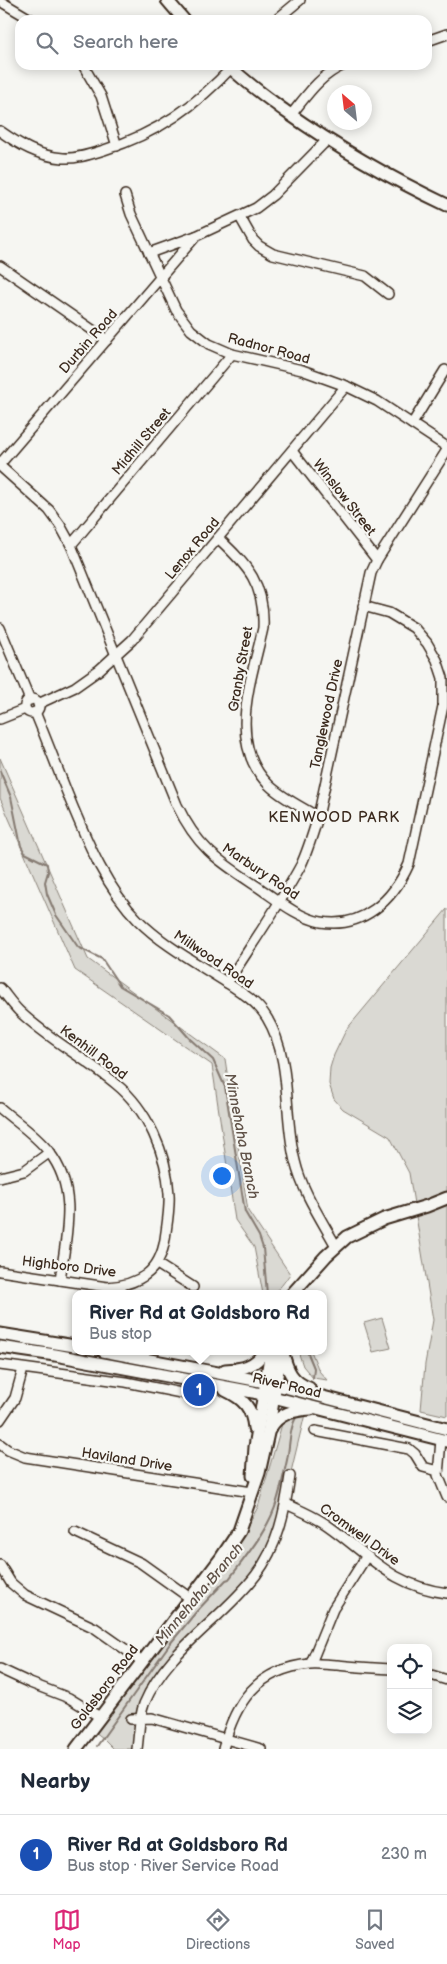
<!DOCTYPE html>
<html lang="en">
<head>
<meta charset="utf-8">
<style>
	:root { --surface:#fff; --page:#f6f6f7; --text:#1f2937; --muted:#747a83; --line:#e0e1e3; --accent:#db2777 }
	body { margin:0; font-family:"Balsamiq Sans",sans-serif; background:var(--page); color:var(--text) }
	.controls { position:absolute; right:15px; bottom:15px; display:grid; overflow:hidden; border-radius:10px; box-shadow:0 2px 12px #0003 }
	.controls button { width:45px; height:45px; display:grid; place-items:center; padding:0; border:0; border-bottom:1px solid var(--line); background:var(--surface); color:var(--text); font:25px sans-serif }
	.compass { position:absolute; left:327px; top:85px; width:45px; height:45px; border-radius:50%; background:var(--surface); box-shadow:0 2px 12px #0003; rotate:332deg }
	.you { position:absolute; left:221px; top:1175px; width:18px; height:18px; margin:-12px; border:4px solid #fff; border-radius:50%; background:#1a73e8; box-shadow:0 0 0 8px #1a73e833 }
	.badge { display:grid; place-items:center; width:32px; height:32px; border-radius:50%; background:var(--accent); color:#fff; font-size:16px; font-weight:700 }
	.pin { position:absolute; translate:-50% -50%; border:2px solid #fff; box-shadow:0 1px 5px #0006 }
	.popup { position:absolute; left:72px; top:1290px; width:255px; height:65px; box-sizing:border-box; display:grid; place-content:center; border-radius:10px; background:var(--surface); filter:drop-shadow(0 1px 4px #0005); font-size:16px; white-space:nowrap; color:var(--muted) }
	.popup b { font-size:19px; color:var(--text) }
	.popup::after { content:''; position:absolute; left:50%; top:100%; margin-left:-10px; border:10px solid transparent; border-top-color:var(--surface) }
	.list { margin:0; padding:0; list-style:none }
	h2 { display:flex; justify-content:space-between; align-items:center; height:65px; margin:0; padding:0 20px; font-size:21px }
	h2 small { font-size:16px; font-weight:400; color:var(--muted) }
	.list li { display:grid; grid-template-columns:32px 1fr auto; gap:15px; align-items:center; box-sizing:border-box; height:80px; padding:0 20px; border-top:1px solid var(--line) }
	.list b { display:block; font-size:19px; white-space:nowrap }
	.list p { margin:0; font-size:16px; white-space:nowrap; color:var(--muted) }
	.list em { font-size:16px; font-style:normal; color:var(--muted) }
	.icon { flex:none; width:28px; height:28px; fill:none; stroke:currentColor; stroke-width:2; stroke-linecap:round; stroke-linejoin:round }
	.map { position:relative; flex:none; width:447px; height:1749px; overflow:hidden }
	.search { position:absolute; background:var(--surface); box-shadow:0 2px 12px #0003; left:15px; right:15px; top:15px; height:55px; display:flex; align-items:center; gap:12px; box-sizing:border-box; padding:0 18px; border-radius:15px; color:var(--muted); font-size:19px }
	.sheet { height:145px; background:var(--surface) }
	nav { display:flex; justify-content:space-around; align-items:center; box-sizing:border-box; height:70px; border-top:1px solid var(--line); background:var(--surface); font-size:14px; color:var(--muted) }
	nav a { display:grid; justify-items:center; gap:2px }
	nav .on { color:var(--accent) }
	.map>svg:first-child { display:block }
</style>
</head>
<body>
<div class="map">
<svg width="447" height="1749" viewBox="0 0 447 1749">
	<rect width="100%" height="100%" fill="#f6f6f2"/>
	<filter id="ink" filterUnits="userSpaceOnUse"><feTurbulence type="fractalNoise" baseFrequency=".02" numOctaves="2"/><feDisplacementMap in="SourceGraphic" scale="10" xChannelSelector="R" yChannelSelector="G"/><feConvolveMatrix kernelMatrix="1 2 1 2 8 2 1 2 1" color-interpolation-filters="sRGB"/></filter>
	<g filter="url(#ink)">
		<g fill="#dad9d3" stroke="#8a8278">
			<path d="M0,758L88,959L225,1059L248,1211L290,1274C281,1286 278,1294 263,1294L254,1247L235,1220L212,1065L75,970L0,798Z"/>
			<path d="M447,909V1416L421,1410L425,1364L433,1320L409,1173L390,1137L343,1109L334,1099L329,1084L330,1068L334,1055L346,1030Z"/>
			<path d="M382,1318L391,1348L373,1352L364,1323Z"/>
			<path d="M298,1351H311L319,1371L327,1380L313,1378L303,1366Z"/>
			<path d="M305,1414L290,1476L286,1504L257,1574L194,1636L146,1701L137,1749H114L103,1738L91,1729L231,1556L258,1507L282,1424L291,1416Z"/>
		</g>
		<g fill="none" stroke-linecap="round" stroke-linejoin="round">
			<g stroke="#857a71" stroke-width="2">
				<path d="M0,771L11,797L21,846L25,853L47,864L48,872L45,882L47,894L56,915L78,947L102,959L120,986L169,1015L190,1039L213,1060L225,1087L245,1212L259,1236L263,1248L267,1294"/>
				<path d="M307,1351L314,1368L313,1378"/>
				<path d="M97,1746L169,1645L197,1611L226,1580L229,1579C246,1556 269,1529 277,1501C281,1488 284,1474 287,1460C290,1446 289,1428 297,1416"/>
			</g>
			<defs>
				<g id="minor">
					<path d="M0,1L32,20"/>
					<path d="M276,20L300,0"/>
					<path d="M427,41L447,34"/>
					<path d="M83,65L101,96L117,146"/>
					<path d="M291,115C307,95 320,75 344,65"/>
					<path d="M0,131C20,145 38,156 63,158C77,159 91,154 104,150C158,133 196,106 234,65"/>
					<path d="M125,195L131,214L176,310L191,330L209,344L232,354L302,370L346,386L377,401L447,447"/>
					<path d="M240,217L253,240L259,246L273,254L365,276L388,294"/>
					<path d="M149,253L196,236"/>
					<path d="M0,266L107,340"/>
					<path d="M412,424L445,370"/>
					<path d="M292,451L377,560"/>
					<path d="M0,464L196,236L256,208L273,195L327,140"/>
					<path d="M0,466L49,510L60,525L71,545L177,805C198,849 219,861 258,887C277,900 299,918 321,922C363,929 393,900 409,864L443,706V678L437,660L427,643L414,628L389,613L363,606"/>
					<path d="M218,538C248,566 265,584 263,628C252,679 226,743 269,785C282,798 302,807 318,817"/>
					<path d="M71,545L232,354"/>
					<path d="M0,628L30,700"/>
					<circle cx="32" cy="706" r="7"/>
					<path d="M38,704L75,687L99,670L132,640L346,386"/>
					<path d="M35,712C47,741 58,770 70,800C88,843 105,886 138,920C162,944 193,961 221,979C238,990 257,1001 267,1018C293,1061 283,1115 295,1161C302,1191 321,1219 336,1246"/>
					<path d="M0,719L25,709"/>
					<path d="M227,983C252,944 279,906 301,865C308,850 313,833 318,817L371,573L377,560L447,450"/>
					<path d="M0,988C6,995 12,1004 19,1011C48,1039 85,1058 116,1084C147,1109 167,1154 169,1194C170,1209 167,1224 165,1239C160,1272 139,1285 107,1287L0,1271"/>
					<path d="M0,1108C16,1122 36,1135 49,1152C79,1190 66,1236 60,1280"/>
					<path d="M0,1177L24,1171L50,1152"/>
					<path d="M157,1264L193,1287"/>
					<path d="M0,1365L126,1382L201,1397"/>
					<path d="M0,1420L15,1398L23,1369"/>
					<path d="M315,1431L409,1449L415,1454L423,1467L438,1471"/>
					<path d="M441,1440L438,1475L447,1497"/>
					<path d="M0,1444L8,1450L25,1457L252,1492"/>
					<path d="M286,1504C300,1510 314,1516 327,1525C370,1555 391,1586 447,1593"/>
					<path d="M75,1532L141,1563L190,1598"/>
					<path d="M0,1565L11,1583L25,1595L95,1628L142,1661"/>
					<path d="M311,1663L333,1609L366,1557"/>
					<path d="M0,1669L30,1683L69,1698L100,1717"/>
					<path d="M428,1674L447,1680"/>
					<path d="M131,1719L152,1718L261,1749"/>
					<path d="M137,1749C139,1735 139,1717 144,1704C167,1649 221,1621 256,1575C278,1546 285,1511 290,1476"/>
					<path d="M223,1749C235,1702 257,1669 310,1664C318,1663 328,1665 337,1665C355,1667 373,1668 391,1669"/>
				</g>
				<g id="major">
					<path d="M167,0L184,20"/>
					<path d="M228,65C245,82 265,96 285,111C336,147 390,178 447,205"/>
					<path d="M292,1294L326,1256L347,1237L384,1219L427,1206L447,1198"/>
					<path d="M0,1334L75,1346"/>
					<path d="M0,1347L55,1355L253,1392L447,1441"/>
					<path d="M103,1351L265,1382L447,1429"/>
					<path d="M283,1353C287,1370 292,1382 309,1388"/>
					<path d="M225,1370C241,1369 256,1367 264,1351"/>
					<path d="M225,1390C244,1399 252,1408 254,1428"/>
					<path d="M270,1429C278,1413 295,1410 311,1409"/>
					<path d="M253,1476L255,1447L271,1351"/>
					<path d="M76,1749L221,1558L239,1531L259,1473L268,1433L281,1351"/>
				</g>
			</defs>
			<use href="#minor" stroke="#3b2a1e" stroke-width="12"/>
			<use href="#major" stroke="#3b2a1e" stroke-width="15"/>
			<use href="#minor" stroke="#f6f6f2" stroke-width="9"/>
			<use href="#major" stroke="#f6f6f2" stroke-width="11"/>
		</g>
	</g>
	<g text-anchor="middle" stroke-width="4.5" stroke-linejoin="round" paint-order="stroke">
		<g font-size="14" fill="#3b2a1e" stroke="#f6f6f2">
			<text transform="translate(88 341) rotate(-49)" y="5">Durbin Road</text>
			<text transform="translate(269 348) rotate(15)" y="5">Radnor Road</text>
			<text transform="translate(141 441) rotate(-50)" y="5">Midhill Street</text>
			<text transform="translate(345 497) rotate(52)" y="5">Winslow Street</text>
			<text transform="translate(192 548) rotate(-50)" y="5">Lenox Road</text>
			<text transform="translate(240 669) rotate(-80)" y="5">Granby Street</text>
			<text transform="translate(326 714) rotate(-78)" y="5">Tanglewood Drive</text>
			<text transform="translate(261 871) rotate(34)" y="5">Marbury Road</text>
			<text transform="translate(214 959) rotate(34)" y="5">Millwood Road</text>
			<text transform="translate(94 1052) rotate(37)" y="5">Kenhill Road</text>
			<text transform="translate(69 1266) rotate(7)" y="5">Highboro Drive</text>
			<text transform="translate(287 1385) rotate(13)" y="5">River Road</text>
			<text transform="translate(127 1459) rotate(9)" y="5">Haviland Drive</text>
			<text transform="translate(360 1534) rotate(36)" y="5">Cromwell Drive</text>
			<text transform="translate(104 1687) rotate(-53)" y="5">Goldsboro Road</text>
		</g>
		<g font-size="15" letter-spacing="1" fill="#3b2a1e" stroke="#f6f6f2">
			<text x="334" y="822">KENWOOD PARK</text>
		</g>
		<g font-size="15" font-style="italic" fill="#605248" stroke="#f6f6f2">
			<text transform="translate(242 1136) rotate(79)" y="5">Minnehaha Branch</text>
			<text transform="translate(199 1594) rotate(-50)" y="5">Minnehaha Branch</text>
		</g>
	</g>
</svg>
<div class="controls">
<button><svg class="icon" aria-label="locate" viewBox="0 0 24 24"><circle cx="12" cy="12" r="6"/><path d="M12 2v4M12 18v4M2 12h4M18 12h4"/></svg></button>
<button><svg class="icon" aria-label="layers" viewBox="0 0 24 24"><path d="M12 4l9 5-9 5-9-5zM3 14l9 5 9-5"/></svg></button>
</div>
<svg class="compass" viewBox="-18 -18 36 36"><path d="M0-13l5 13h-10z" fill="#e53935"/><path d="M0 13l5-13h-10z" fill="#747a83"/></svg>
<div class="you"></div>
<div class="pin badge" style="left:199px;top:1390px;background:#1a4fb4">1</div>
<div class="popup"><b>River Rd at Goldsboro Rd</b>Bus stop</div>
<div class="search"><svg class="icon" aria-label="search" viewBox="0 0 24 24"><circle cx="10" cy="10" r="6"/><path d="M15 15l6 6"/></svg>Search here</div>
</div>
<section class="sheet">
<h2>Nearby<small></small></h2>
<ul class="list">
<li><span class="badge" style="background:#1a4fb4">1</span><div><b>River Rd at Goldsboro Rd</b><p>Bus stop · River Service Road</p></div><em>230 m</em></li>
</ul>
</section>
<nav>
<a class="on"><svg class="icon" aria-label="map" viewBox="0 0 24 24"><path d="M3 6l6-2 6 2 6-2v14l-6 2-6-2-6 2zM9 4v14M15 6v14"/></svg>Map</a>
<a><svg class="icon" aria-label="directions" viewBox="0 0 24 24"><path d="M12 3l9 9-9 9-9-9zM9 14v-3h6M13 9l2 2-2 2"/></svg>Directions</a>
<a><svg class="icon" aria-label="saved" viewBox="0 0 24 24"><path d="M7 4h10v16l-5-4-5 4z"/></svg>Saved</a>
</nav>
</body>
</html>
